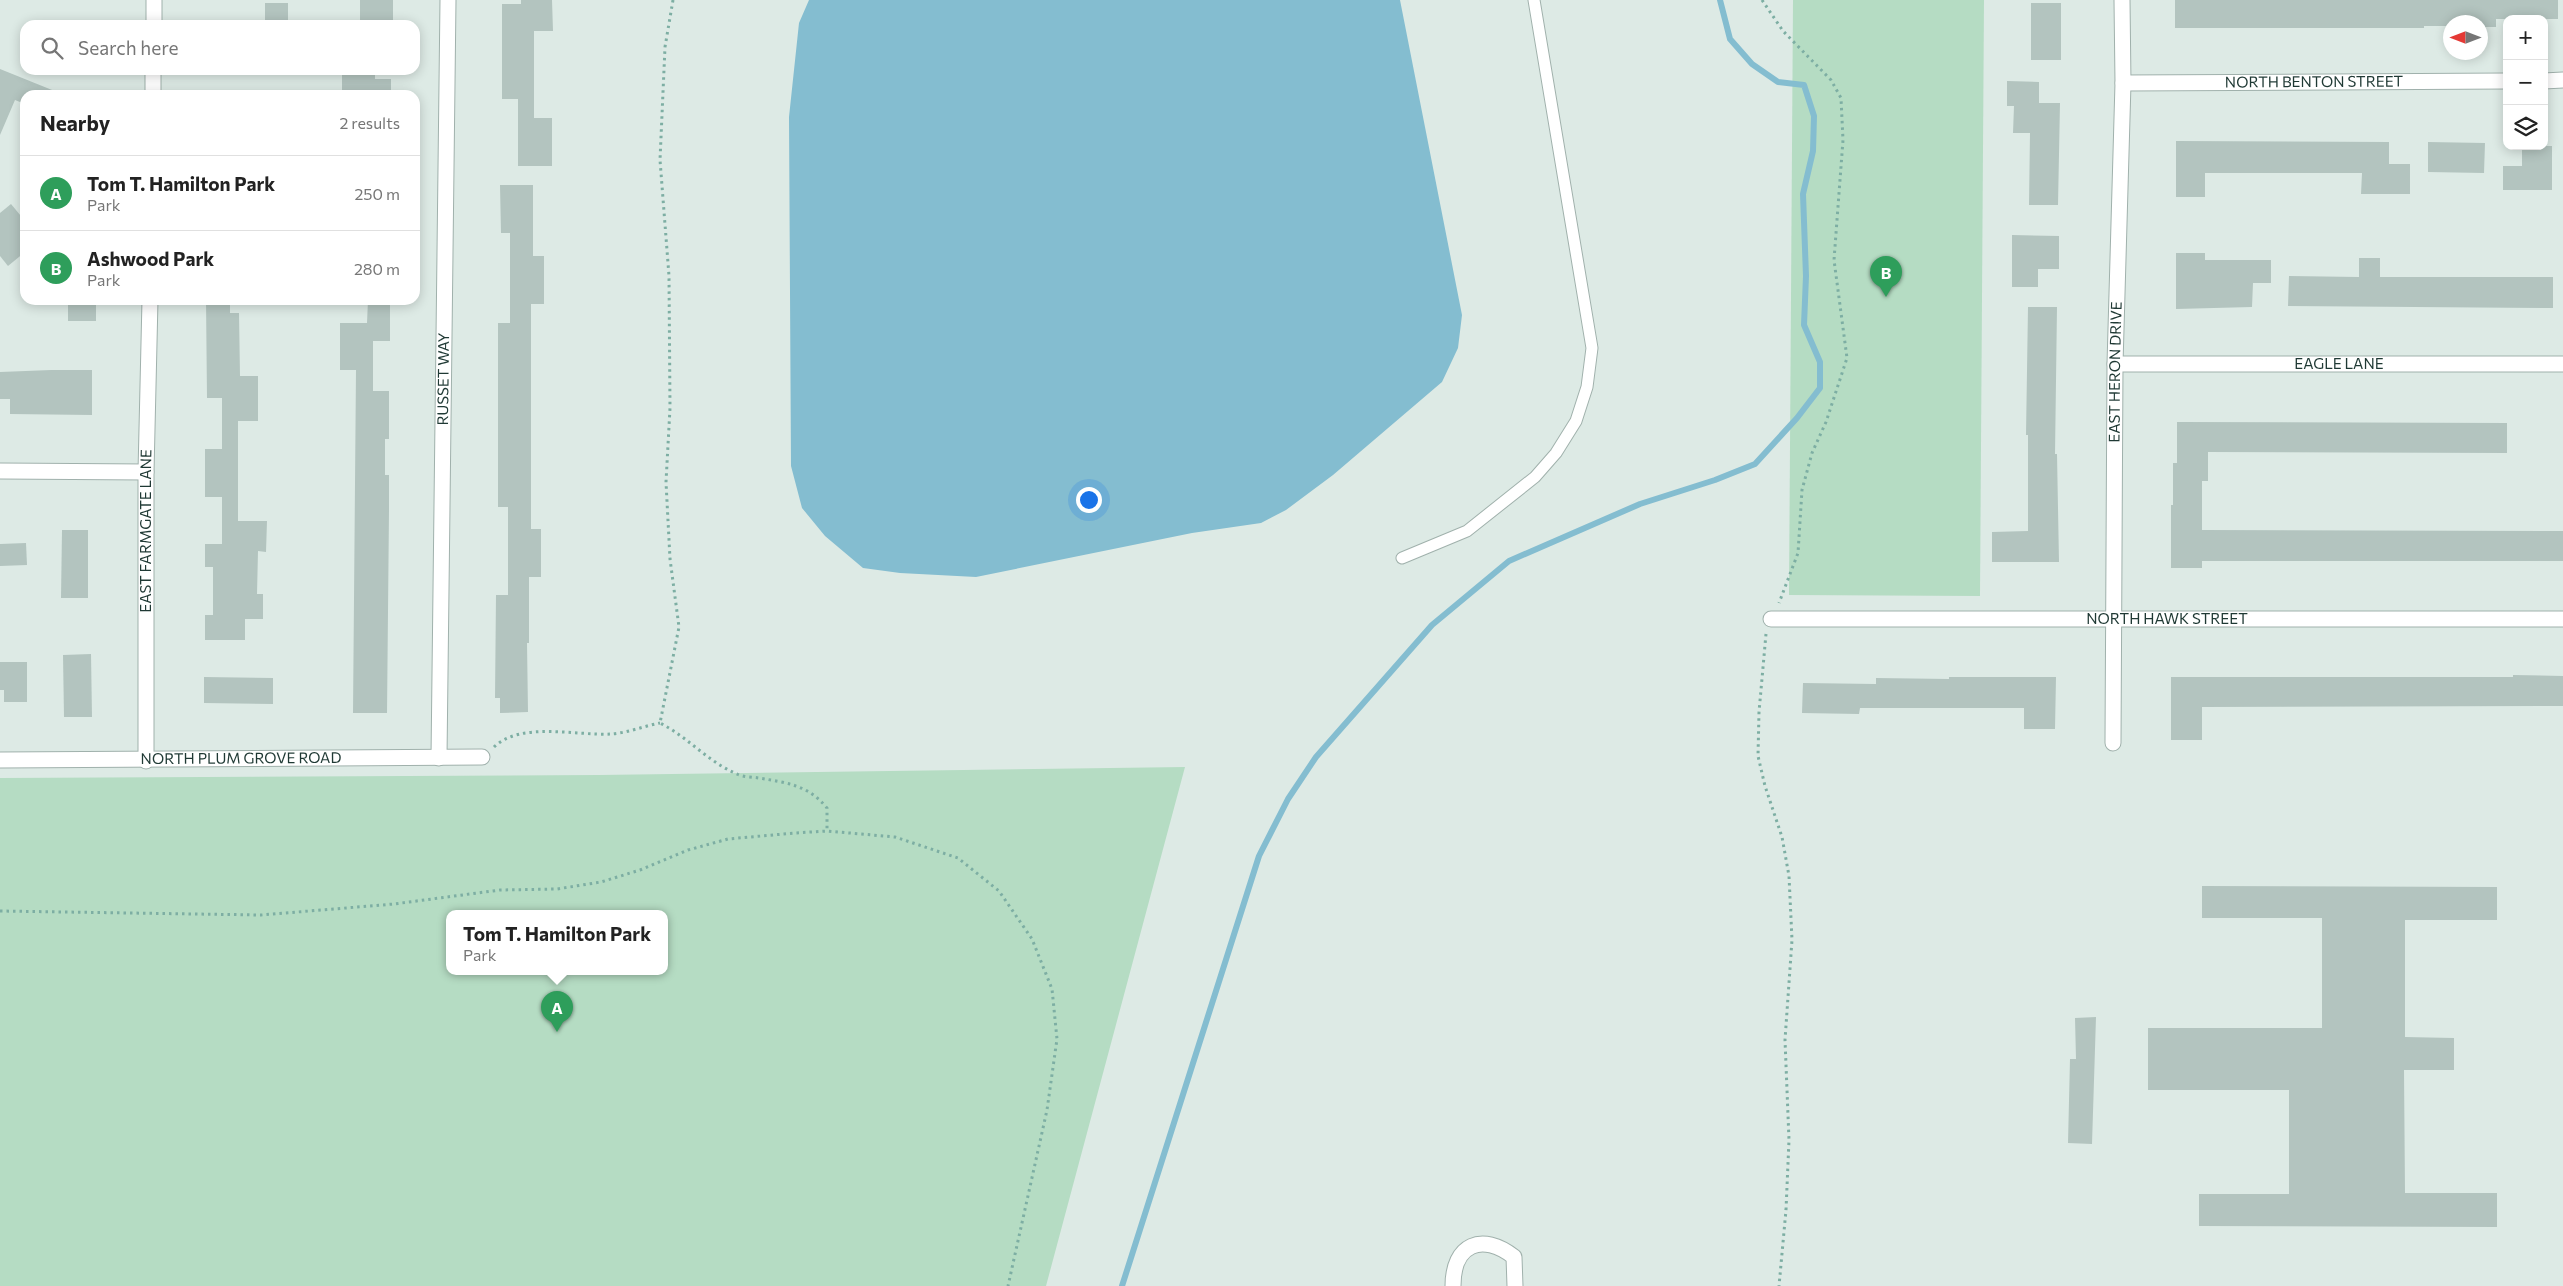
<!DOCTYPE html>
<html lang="en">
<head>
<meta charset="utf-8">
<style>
	:root { --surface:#fff; --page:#f6f6f6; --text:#222; --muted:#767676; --line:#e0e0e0; --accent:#d93025 }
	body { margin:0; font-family:Commissioner,sans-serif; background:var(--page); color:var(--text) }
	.controls { position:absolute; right:15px; top:15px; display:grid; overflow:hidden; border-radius:10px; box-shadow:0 2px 12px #0003 }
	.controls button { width:45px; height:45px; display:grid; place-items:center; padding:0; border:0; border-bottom:1px solid var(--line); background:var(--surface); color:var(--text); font:25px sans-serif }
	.compass { position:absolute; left:2443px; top:15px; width:45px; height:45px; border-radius:50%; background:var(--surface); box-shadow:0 2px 12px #0003; rotate:270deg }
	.you { position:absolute; left:1088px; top:499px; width:18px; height:18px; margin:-12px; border:4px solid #fff; border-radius:50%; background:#1a73e8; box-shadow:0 0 0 8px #1a73e833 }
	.badge { display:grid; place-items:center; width:32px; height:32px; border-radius:50%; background:var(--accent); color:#fff; font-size:16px; font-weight:700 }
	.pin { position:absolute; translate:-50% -41px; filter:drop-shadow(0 1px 2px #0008) }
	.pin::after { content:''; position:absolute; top:26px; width:18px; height:15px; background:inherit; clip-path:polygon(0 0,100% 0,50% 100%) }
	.popup { position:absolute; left:446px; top:910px; width:222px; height:65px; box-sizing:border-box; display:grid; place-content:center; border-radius:10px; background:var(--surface); filter:drop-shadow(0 1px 4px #0005); font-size:16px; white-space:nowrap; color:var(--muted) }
	.popup b { font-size:19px; color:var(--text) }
	.popup::after { content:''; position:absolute; left:50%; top:100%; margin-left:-10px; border:10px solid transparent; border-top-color:var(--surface) }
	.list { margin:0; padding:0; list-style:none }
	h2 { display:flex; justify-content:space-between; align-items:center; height:65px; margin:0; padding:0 20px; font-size:21px }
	h2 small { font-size:16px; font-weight:400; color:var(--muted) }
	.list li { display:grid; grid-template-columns:32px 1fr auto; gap:15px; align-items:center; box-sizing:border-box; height:75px; padding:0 20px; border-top:1px solid var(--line) }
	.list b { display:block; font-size:19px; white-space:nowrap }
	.list p { margin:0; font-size:16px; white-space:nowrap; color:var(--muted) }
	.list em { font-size:16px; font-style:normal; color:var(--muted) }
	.icon { flex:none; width:28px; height:28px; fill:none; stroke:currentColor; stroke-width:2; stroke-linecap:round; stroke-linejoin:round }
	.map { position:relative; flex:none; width:2563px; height:1286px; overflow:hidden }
	.search { position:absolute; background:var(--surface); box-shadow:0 2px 12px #0003; left:20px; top:20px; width:400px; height:55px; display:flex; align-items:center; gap:12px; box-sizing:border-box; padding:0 18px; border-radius:15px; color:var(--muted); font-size:19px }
	.panel { position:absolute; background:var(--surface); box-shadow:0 2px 12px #0003; left:20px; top:90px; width:400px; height:215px; border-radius:15px }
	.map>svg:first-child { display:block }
</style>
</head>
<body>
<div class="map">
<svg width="2563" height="1286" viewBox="0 0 2563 1286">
	<rect width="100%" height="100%" fill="#ddeae5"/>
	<g fill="#b5dcc3" fill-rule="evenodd">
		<path d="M1793,0H1984L1980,596L1789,595Z"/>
		<path d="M1185,767L1046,1286H0V778L599,775ZM450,913H664V971H450Z"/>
	</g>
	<path fill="#84bdd0" d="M809,0H1400L1462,315L1458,348L1442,382L1333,475L1286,510L1261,523L1192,533L976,577L900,573L863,568L825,536L802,508L791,466L789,117L799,23Z"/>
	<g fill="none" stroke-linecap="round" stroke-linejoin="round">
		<path stroke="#84bdd0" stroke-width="6" d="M1122,1286L1259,856L1288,799L1316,757L1432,625L1509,561L1640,504L1715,480L1755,464L1797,418L1820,388V362L1804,325L1806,276L1803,194L1813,151L1814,116L1804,85L1778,82L1752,64L1730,39L1720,0"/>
	</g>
	<g fill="#b3c4bf">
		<rect x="360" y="0" width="33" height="25"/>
		<path d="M521,0H552L553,31H534V118H552V166H518V99H502V4H521Z"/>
		<path d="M2175,0H2558V19H2496V27H2480V22H2450V26H2424V28H2175Z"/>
		<rect x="265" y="3" width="23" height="22"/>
		<rect x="2031" y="3" width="30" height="57"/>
		<path d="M0,69L62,94V95H25V104L15,100L0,135Z"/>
		<path d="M347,70H375V79H391V95H342V71Z"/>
		<path d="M2007,81L2039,82V103H2060L2058,205H2029L2030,133H2013L2014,106H2007Z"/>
		<path d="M2176,141L2389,142V164H2410V194H2361L2362,173H2205V197H2176Z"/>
		<path d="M2428,142L2485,143L2484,173L2428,172Z"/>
		<path d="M2522,146H2552V190H2503V166H2522Z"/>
		<path d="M500,185H533V256H544V304H531V529H541V577H529V643H527L528,712L500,713V698H495L496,595H508V507H498V323H510V233H501Z"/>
		<path d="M11,204L25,221V252L8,266L0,256V213Z"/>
		<path d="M2012,235L2059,236V269H2038V287H2012Z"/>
		<path d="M2176,253H2205V260H2271V283H2253L2252,307L2176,309Z"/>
		<path d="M2359,258H2380V277H2553V308L2288,306L2289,276L2359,277Z"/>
		<rect x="68" y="300" width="28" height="21"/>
		<path d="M206,300H230V313H239L240,376H258V421H238V521H267L266,552L258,551L257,594H263V619H245V640H205V615H213V567H205V544H222V497H205V449H222V398H207Z"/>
		<path d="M368,300H390V341H373V391H389V439H385V475H389V510L387,713H353L356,370H340V323H367Z"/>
		<path d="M2028,307H2057L2055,454H2057L2059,562H1992V532L2028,531V435H2026Z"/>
		<path d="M51,370H92V415L10,414V399H0V372Z"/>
		<path d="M2177,422L2507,423V453L2208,452V481H2202V530L2563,531V561H2202V568H2171V505H2173V463H2177Z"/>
		<path d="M62,530H88V598H61Z"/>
		<path d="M26,543L27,565L0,566V544Z"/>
		<path d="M91,654L92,717H64L63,655Z"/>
		<path d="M0,662H27V702H4V690H0Z"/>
		<path d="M2513,675L2563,676V706L2202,707V740H2171V677H2513Z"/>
		<path d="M204,677L273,678V704L204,703Z"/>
		<path d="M1949,677H2056L2055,729H2024V708H1860L1859,714L1802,713L1803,683L1876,684V678L1949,679Z"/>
		<path d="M2202,886L2497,887V920H2405V1037L2454,1038V1070H2404L2405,1193H2497V1227L2199,1226V1194H2289V1090H2148V1028H2322V918H2202Z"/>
		<path d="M2096,1017L2092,1144L2068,1143L2070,1059H2076L2075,1018Z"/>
	</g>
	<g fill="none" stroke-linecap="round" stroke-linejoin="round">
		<defs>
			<path id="lane" d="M1402,558L1467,531L1535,477L1556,453L1576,421L1587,387L1592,348L1534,0"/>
			<g id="street">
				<path d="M154,25V0"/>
				<path d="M2544,81L2563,80"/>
				<path id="s1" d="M2123,83L2507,81"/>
				<path d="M153,95V70"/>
				<path id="s2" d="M2115,364H2563"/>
				<path d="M0,471L146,472"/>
				<path id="s3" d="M1771,619H2563"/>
				<path id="s4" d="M2113,743L2115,364L2123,83L2122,0"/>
				<path id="s5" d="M439,758L448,0"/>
				<path id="s6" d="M0,760L482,757"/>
				<path id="s7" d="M146,761V472L150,300"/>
				<path d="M1453,1286C1453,1244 1482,1232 1514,1257L1515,1286"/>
			</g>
		</defs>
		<use href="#lane" stroke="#a0b1ac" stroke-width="13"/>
		<use href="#street" stroke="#a0b1ac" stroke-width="17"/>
		<g stroke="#7daea3" stroke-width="3" stroke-dasharray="2.5 4" stroke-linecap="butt">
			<path d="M673,0L665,47L660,160L669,276L670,408L666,482L670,559L679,627L660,723C688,737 708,762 737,774C743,777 752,777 759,778C788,783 808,785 827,808V831"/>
			<path d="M1762,0L1783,31L1831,80L1841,98L1843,140L1834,260L1847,358L1826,422L1812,453L1802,490L1798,553L1779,603"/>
			<path d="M1766,634L1759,712L1758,756L1765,786L1782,837L1789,876L1792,940L1785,1040L1789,1140L1786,1210L1779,1286"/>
			<path d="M494,747C521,721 576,736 611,734C627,733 644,726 660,723"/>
			<path d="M0,911L261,915L394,904L500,890L557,889L601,882L640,870L688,850L728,839L795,833L827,831L895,837L958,858L999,891L1032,939L1052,989L1057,1039L1047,1110L1008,1286"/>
		</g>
		<use href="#lane" stroke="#fff" stroke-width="11"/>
		<use href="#street" stroke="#fff" stroke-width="15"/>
	</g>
	<g text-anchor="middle" stroke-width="4" stroke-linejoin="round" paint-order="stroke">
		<g font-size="15" fill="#1f3934" stroke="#eef6f3">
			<text dy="5" stroke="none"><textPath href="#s1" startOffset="191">NORTH BENTON STREET</textPath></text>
			<text dy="5" stroke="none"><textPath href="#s2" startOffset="224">EAGLE LANE</textPath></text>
			<text dy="5" stroke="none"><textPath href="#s4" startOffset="371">EAST HERON DRIVE</textPath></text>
			<text dy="5" stroke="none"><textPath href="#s5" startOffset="379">RUSSET WAY</textPath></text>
			<text dy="5" stroke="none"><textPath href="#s7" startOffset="230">EAST FARMGATE LANE</textPath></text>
			<text dy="5" stroke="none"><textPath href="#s3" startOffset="396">NORTH HAWK STREET</textPath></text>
			<text dy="5" stroke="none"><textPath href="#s6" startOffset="241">NORTH PLUM GROVE ROAD</textPath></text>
		</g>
	</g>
</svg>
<div class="controls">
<button>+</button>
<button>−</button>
<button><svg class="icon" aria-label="layers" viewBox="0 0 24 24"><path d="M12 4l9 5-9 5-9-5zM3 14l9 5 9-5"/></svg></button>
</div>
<svg class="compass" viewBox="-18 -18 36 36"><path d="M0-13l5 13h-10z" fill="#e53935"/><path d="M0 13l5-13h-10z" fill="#767676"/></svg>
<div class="you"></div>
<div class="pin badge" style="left:557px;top:1032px;background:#2e9e5b">A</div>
<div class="popup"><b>Tom T. Hamilton Park</b>Park</div>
<div class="pin badge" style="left:1886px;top:297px;background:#2e9e5b">B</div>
<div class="search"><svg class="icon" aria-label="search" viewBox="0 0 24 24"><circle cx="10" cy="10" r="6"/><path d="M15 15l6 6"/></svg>Search here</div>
<section class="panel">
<h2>Nearby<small>2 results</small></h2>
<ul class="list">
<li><span class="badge" style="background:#2e9e5b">A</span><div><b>Tom T. Hamilton Park</b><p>Park</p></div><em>250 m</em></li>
<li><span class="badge" style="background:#2e9e5b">B</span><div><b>Ashwood Park</b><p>Park</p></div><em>280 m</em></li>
</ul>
</section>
</div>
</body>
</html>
